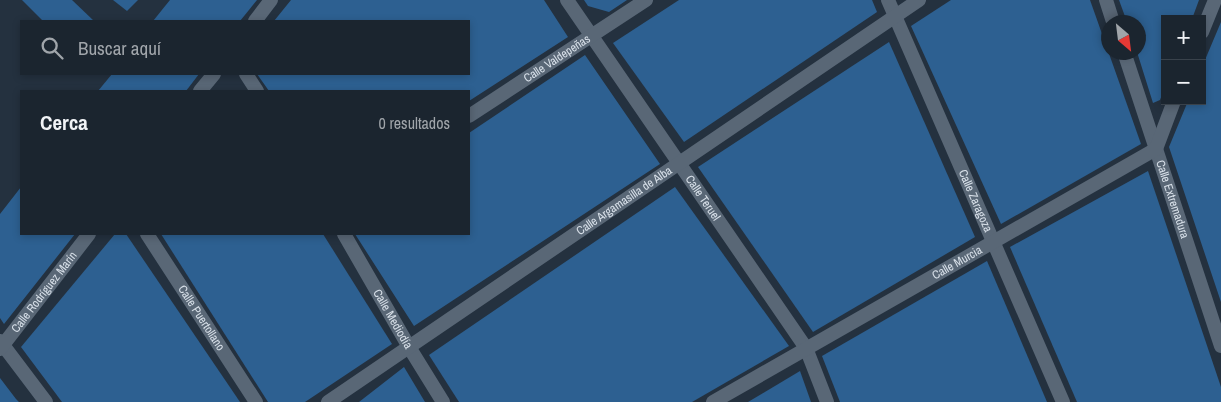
<!DOCTYPE html>
<html lang="es">
<head>
<meta charset="utf-8">
<style>
	:root { --surface:#1b252f; --page:#28313b; --text:#f1f3f6; --muted:#a0a5aa; --line:#39424b }
	body { margin:0; font-family:"Archivo Narrow",sans-serif; background:var(--page); color:var(--text) }
	.controls { position:absolute; right:15px; top:15px; display:grid; overflow:hidden; border-radius:0px; box-shadow:0 2px 8px #0003 }
	.controls button { width:45px; height:45px; display:grid; place-items:center; padding:0; border:0; border-bottom:1px solid var(--line); background:var(--surface); color:var(--text); font:25px sans-serif }
	.compass { position:absolute; left:1101px; top:15px; width:45px; height:45px; border-radius:50%; background:var(--surface); box-shadow:0 2px 8px #0003; rotate:152deg }
	.list { margin:0; padding:0; list-style:none }
	h2 { display:flex; justify-content:space-between; align-items:center; height:65px; margin:0; padding:0 20px; font-size:21px }
	h2 small { font-size:16px; font-weight:400; color:var(--muted) }
	.icon { flex:none; width:28px; height:28px; fill:none; stroke:currentColor; stroke-width:2; stroke-linecap:round; stroke-linejoin:round }
	.map { position:relative; flex:none; width:1221px; height:402px; overflow:hidden }
	.search { position:absolute; background:var(--surface); box-shadow:0 2px 8px #0003; left:20px; top:20px; width:450px; height:55px; display:flex; align-items:center; gap:12px; box-sizing:border-box; padding:0 18px; border-radius:0px; color:var(--muted); font-size:19px }
	.panel { position:absolute; background:var(--surface); box-shadow:0 2px 8px #0003; left:20px; top:90px; width:450px; height:145px; border-radius:0px }
	.map>svg:first-child { display:block }
</style>
</head>
<body>
<div class="map">
<svg width="1221" height="402" viewBox="0 0 1221 402">
	<rect width="100%" height="100%" fill="#24313f"/>
	<g fill="#2d6091">
		<path d="M22,0H72L94,21H43Z"/>
		<path d="M113,0H138L127,11Z"/>
		<path d="M170,0H257L240,21H153Z"/>
		<path d="M291,0H544L568,37L469,101V91H269L257,74H469V21H274Z"/>
		<path d="M584,0H627L609,12L588,6Z"/>
		<path d="M679,0H872L877,12L684,142L613,43Z"/>
		<path d="M951,0H1090L1141,144L1001,224L911,26Z"/>
		<path d="M1119,0H1199L1192,19H1165V87L1160,100L1153,103L1137,52H1138V22H1127Z"/>
		<path d="M1221,22V302L1169,147L1188,101H1202V67Z"/>
		<path d="M889,42L975,237L813,332L698,167Z"/>
		<path d="M585,55L660,164L414,326L355,234H469V133Z"/>
		<path d="M112,74H199L186,91H98Z"/>
		<path d="M1148,171L1221,387V402H1077L1010,247Z"/>
		<path d="M21,187V234H75L4,324L0,318V214Z"/>
		<path d="M675,187L789,346L692,402H459L429,355Z"/>
		<path d="M115,234H126L240,402H62L21,347Z"/>
		<path d="M161,234H323L392,344L305,402H268Z"/>
		<path d="M987,261L1047,402H840L822,356Z"/>
		<path d="M404,367L425,402H359Z"/>
		<path d="M800,371L811,402H748Z"/>
		<path d="M0,378L16,399L19,402H0Z"/>
	</g>
	<g fill="none" stroke-linecap="round" stroke-linejoin="round">
		<g stroke="#596776" stroke-width="14">
			<path id="s1" d="M567,0L806,348L827,402"/>
			<path id="s2" d="M888,0L1063,402"/>
			<path d="M1106,0L1113,22"/>
			<path d="M255,21L271,0"/>
			<path d="M1202,32L1215,0"/>
			<path id="s3" d="M1124,52L1221,346"/>
			<path d="M246,74L257,91"/>
			<path d="M200,91L214,74"/>
			<path id="s4" d="M469,116L646,0"/>
			<path id="s5" d="M147,234L256,402"/>
			<path id="s6" d="M344,234L409,347L443,402"/>
			<path d="M0,341L46,402"/>
			<path id="s7" d="M0,349L89,234"/>
			<path id="s8" d="M328,402L919,0"/>
			<path id="s9" d="M713,402L1156,149L1174,101"/>
		</g>
	</g>
	<g text-anchor="middle" stroke-width="4" stroke-linejoin="round" paint-order="stroke">
		<g font-size="12" fill="#d8e0e9" stroke="#1b2734">
			<text dy="4" stroke="none"><textPath href="#s4" startOffset="105">Calle Valdepeñas</textPath></text>
			<text dy="4" stroke="none"><textPath href="#s1" startOffset="240">Calle Teruel</textPath></text>
			<text dy="4" stroke="none"><textPath href="#s3" startOffset="155">Calle Extremadura</textPath></text>
			<text dy="4" stroke="none"><textPath href="#s8" startOffset="358">Calle Argamasilla de Alba</textPath></text>
			<text dy="4" stroke="none"><textPath href="#s2" startOffset="219">Calle Zaragoza</textPath></text>
			<text dy="4" stroke="none"><textPath href="#s9" startOffset="281">Calle Murcia</textPath></text>
			<text dy="4" stroke="none"><textPath href="#s7" startOffset="72">Calle Rodríguez Marín</textPath></text>
			<text dy="4" stroke="none"><textPath href="#s5" startOffset="100">Calle Puertollano</textPath></text>
			<text dy="4" stroke="none"><textPath href="#s6" startOffset="98">Calle Mediodía</textPath></text>
		</g>
	</g>
</svg>
<div class="controls">
<button>+</button>
<button>−</button>
</div>
<svg class="compass" viewBox="-18 -18 36 36"><path d="M0-13l5 13h-10z" fill="#e53935"/><path d="M0 13l5-13h-10z" fill="#a0a5aa"/></svg>
<div class="search"><svg class="icon" aria-label="search" viewBox="0 0 24 24"><circle cx="10" cy="10" r="6"/><path d="M15 15l6 6"/></svg>Buscar aquí</div>
<section class="panel">
<h2>Cerca<small>0 resultados</small></h2>
<ul class="list">
</ul>
</section>
</div>
</body>
</html>
